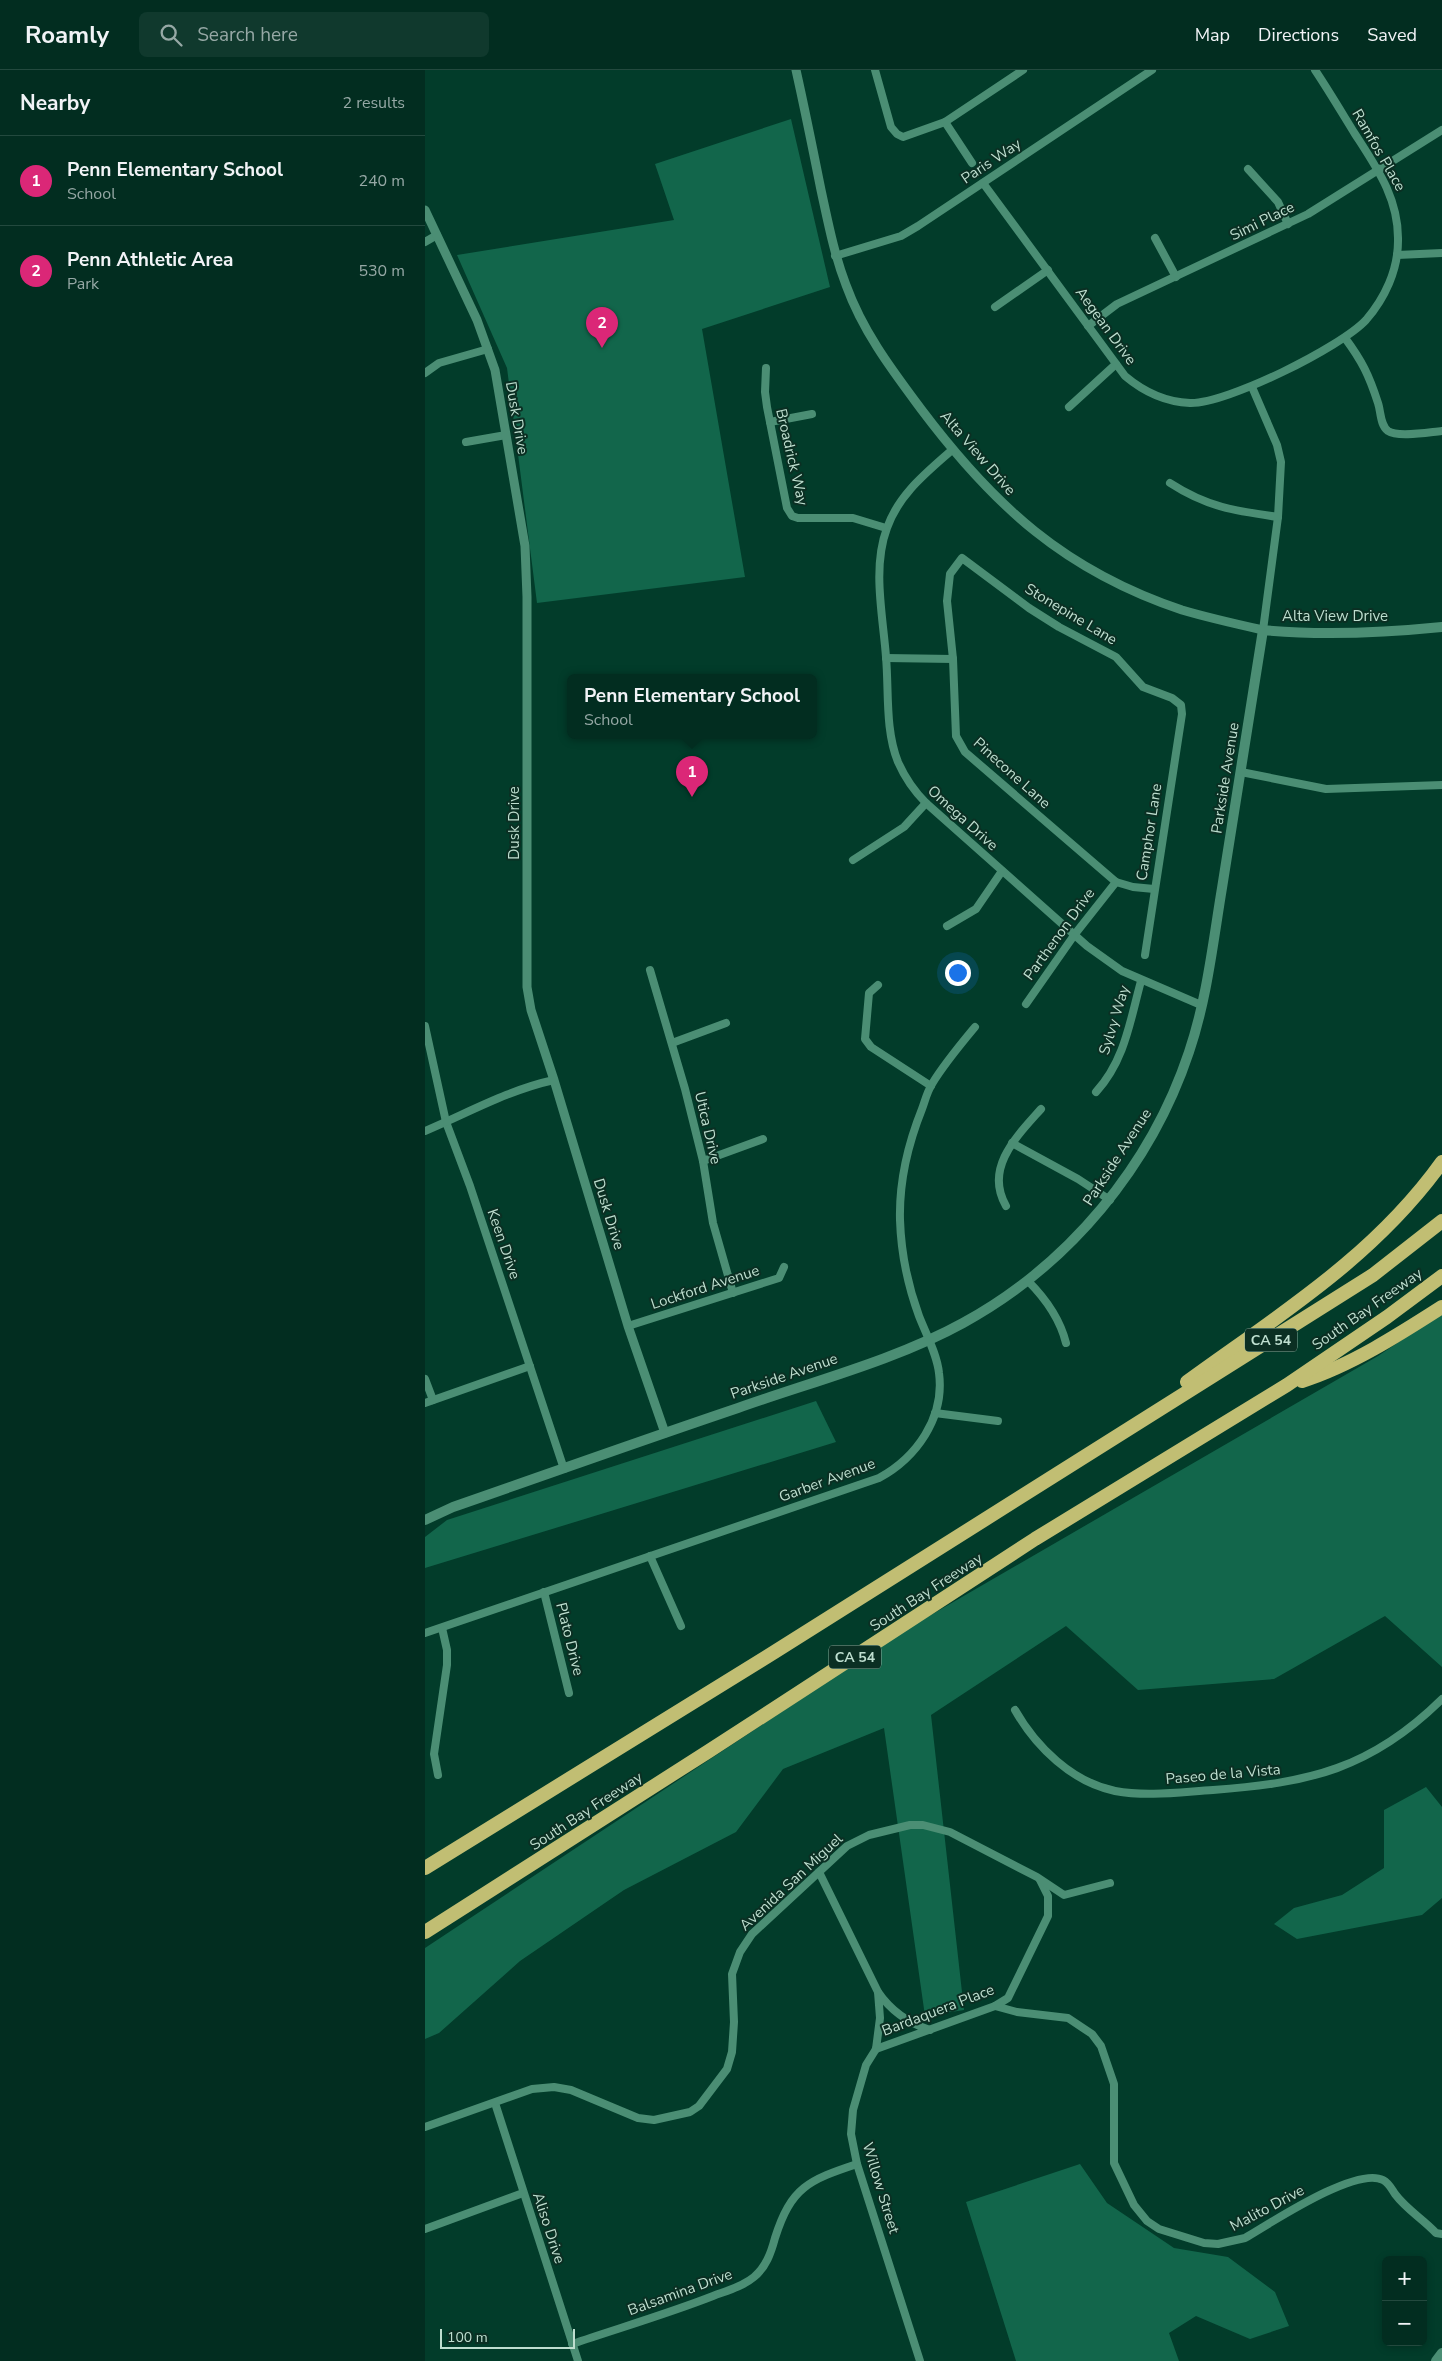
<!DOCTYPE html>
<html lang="en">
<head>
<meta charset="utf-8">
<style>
	:root { --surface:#022d20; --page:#10392d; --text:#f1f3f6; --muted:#96a8a5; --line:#23493e; --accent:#db2777 }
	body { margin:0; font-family:"Nunito Sans",sans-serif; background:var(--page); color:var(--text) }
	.controls { position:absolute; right:15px; bottom:15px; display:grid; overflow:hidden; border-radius:8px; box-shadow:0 2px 8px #0003 }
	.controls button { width:45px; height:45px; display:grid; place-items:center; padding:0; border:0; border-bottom:1px solid var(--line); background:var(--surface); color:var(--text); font:25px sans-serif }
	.scale { position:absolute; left:15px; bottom:12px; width:135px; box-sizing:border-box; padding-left:5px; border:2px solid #bedecf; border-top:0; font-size:14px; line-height:18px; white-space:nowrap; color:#bedecf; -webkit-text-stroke:4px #0b2f23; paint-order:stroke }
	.you { position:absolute; left:532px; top:902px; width:18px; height:18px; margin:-12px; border:4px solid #fff; border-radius:50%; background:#1a73e8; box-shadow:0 0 0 8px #1a73e833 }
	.badge { display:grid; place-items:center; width:32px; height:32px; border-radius:50%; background:var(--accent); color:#fff; font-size:16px; font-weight:700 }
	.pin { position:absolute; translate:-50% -41px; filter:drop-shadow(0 1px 2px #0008) }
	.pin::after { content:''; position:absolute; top:26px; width:18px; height:15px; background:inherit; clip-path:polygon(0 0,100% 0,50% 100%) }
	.popup { position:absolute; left:142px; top:604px; width:250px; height:65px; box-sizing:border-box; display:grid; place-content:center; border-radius:8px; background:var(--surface); filter:drop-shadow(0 1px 4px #0005); font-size:16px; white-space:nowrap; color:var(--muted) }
	.popup b { font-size:19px; color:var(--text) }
	.popup::after { content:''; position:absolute; left:50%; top:100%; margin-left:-10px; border:10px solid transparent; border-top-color:var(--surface) }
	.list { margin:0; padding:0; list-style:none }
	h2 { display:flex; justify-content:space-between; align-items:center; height:65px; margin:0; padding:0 20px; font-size:21px }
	h2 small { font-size:16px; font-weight:400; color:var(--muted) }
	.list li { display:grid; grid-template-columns:32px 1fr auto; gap:15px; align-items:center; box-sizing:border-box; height:90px; padding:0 20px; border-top:1px solid var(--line) }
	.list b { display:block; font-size:19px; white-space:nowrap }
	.list p { margin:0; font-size:16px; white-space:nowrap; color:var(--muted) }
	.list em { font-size:16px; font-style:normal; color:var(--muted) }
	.icon { flex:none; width:28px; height:28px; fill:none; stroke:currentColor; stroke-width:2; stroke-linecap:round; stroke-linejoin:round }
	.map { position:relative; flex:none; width:1017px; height:2291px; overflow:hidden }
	header { display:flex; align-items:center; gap:30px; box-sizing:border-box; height:70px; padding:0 25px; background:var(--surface); border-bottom:1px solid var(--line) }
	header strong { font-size:24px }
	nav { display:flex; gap:28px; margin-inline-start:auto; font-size:18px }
	.search { width:350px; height:45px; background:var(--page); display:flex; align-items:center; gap:12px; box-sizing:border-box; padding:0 18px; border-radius:8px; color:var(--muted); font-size:19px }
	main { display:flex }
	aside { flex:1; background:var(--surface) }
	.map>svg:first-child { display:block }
</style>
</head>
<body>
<header>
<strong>Roamly</strong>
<div class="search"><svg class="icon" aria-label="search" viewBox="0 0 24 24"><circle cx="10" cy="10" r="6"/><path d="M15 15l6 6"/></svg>Search here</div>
<nav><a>Map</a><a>Directions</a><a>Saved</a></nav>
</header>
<main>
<aside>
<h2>Nearby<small>2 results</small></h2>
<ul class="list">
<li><span class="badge">1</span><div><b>Penn Elementary School</b><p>School</p></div><em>240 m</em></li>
<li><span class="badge">2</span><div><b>Penn Athletic Area</b><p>Park</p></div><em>530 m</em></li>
</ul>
</aside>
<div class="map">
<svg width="1017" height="2291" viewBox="0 0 1017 2291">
	<rect width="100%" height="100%" fill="#023c2a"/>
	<g fill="#12664b">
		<path d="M366,49L405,217L277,259L320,507L112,533L82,298L32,185L249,150L230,94Z"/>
		<path d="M1017,1243V1597L960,1546L849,1609L713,1620L641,1556L506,1645L539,1940L500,1946L459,1658L358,1699L311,1762L199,1820L95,1891L14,1963L0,1969V1878L480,1560L953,1286Z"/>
		<path d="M391,1331L411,1372L0,1498V1467L22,1450Z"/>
		<path d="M1001,1717L1017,1737V1828L997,1845L872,1869L849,1854L869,1838L917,1825L959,1798V1740Z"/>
		<path d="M655,2094L682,2133L749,2178L803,2187L850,2222L864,2256L825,2269L771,2246L744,2263L754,2291H591L541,2132Z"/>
	</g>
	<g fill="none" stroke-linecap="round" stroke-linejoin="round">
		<g stroke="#4b8e74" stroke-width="8">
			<path d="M450,0L466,57L472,64L478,67L520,52L598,0"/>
			<path d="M520,52L547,93"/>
			<path d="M823,99L853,132L863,154"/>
			<path d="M558,113L700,306C719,322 740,332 765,333C802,334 916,277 941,250C960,228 973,200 973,171C974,129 952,98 930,64C917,43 904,21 890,0"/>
			<path d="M730,168L751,207"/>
			<path d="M0,172L12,165"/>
			<path d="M972,185L1017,183"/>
			<path d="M410,186L476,166L493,156L727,0"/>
			<path d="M570,237L623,200"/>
			<path d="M663,256L692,234L883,144L1017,60"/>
			<path d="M920,268C937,291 944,305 953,333C956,342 955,355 963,361C973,368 1005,362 1017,361"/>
			<path d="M341,298L340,322L342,337L362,438L367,446L373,448H428L461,458"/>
			<path d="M0,303L14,293L63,279"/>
			<path d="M827,317L852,375L856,392L853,447L838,560"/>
			<path d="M644,337L691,294"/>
			<path d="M345,352L387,344"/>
			<path d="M41,372L81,365"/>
			<path d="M527,380C501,403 474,424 462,458C447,498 458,546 461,587C464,621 460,660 473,692C480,708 490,722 501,733L662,876L697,901L776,935"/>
			<path d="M745,413C782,437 810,441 853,447"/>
			<path d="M461,588L528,589"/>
			<path d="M816,702L901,719L1017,715"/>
			<path d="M428,790L479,757L501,733"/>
			<path d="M522,856L551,839L577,801"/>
			<path d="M720,885L757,644L756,635L747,628L718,617L691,587L634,557L604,538L537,488L525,504L522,531L528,589L531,666L540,682L691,812L708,817L729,819"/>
			<path d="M225,900L260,1019L278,1091L288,1153L308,1223"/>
			<path d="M453,915L444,923L440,969L446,977L506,1016"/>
			<path d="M601,934L650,864L691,812"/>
			<path d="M0,956L21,1052L45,1116L139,1399"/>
			<path d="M247,973L301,953"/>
			<path d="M671,1022C700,990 705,951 716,911"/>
			<path d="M0,1061C43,1043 83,1020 129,1010"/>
			<path d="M587,1073L653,1109L685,1130"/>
			<path d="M278,1091L338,1069"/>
			<path d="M581,1136C559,1098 592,1066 616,1039"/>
			<path d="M603,1211C620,1228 635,1249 641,1273"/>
			<path d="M203,1256L354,1208L359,1197"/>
			<path d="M0,1309L8,1330"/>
			<path d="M0,1333L105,1296"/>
			<path d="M510,1343L573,1351"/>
			<path d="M225,1486L256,1556"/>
			<path d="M119,1522L144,1623"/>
			<path d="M0,1563L454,1408C491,1388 520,1348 514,1303C512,1284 501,1264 494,1246C483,1216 476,1181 475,1150C474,1111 483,1074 497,1039C500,1031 502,1022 507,1014C519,994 535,975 550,957"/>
			<path d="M590,1640C611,1677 647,1712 690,1721C722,1727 756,1722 788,1720C884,1713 946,1699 1017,1629"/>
			<path d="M13,1705L9,1684L22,1595V1580L17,1558"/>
			<path d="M394,1802L453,1922"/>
			<path d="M570,1936L592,1942L643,1948L667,1964L676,1976L689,2014V2093L709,2135L722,2151L734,2159L779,2173L793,2174L820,2168C846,2153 931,2096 958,2110C964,2113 966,2118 970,2124C982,2140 998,2149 1011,2163L1017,2164"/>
			<path d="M451,1979L570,1936L583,1928L623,1846V1826L615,1810"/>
			<path d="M70,2033L153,2291"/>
			<path d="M0,2057L107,2019L129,2017L146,2020L213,2048L229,2050L265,2042L274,2036L302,1999L307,1982L309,1952L307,1904L315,1882L327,1864L422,1776L444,1765L485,1755H498L525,1762L612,1807L639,1825L685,1813"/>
			<path d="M0,2159L98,2123"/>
			<path d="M147,2274C194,2258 242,2244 288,2226C301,2221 317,2217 329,2207C341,2197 346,2183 350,2168C366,2117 384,2110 432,2094"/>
			<path d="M495,2291L432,2094L426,2064L428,2040L441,1995L451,1979L455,1948L453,1922C466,1941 483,1953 505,1960"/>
		</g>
		<g stroke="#4b8e74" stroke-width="9">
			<path d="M371,0C380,40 388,80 396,120C403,152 409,184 421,215C438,262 467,300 496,339C569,436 640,501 757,540C784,548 811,554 838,560"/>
			<path d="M0,140L52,250L70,300L100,476L102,527V917L106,940L129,1010L203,1256L240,1363"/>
		</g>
		<g stroke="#4b8e74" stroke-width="10">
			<path d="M0,1450L28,1437C123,1404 218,1370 313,1338C386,1312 471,1290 538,1253C644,1195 726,1096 764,982C782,929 788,872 797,818C811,732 825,646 838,560C898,566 957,563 1017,557"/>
			<path d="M1011,2291L1017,2283"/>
		</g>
		<g stroke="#c1be73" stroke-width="14">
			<path d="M877,1311C925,1296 975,1264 1017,1237"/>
			<path d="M762,1312C854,1245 949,1187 1017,1092"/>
			<path d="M0,1798L351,1581L948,1205L1017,1151"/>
			<path d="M0,1862L284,1681L610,1469L862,1315L962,1247L1017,1206"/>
		</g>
	</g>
	<g text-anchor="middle" stroke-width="4" stroke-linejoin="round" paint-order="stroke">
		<g fill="#0b2f23" stroke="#88aa9b" stroke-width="1">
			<rect x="820" y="1258.5" width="52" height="23" rx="4"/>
			<rect x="404" y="1575.5" width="52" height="23" rx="4"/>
		</g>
		<g font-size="14" font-weight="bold" fill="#bedecf">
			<text x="846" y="1275">CA 54</text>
			<text x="430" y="1592">CA 54</text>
		</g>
		<g font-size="15" fill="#bedecf" stroke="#0b2f23">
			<text transform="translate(954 80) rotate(60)" y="5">Ramfos Place</text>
			<text transform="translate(566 91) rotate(-34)" y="5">Paris Way</text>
			<text transform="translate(837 151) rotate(-26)" y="5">Simi Place</text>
			<text transform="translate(681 256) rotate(54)" y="5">Aegean Drive</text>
			<text transform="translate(92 348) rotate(80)" y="5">Dusk Drive</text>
			<text transform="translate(553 383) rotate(49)" y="5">Alta View Drive</text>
			<text transform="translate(367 387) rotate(77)" y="5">Broadrick Way</text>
			<text transform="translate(646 544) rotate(31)" y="5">Stonepine Lane</text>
			<text x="910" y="551">Alta View Drive</text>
			<text transform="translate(587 703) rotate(42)" y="5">Pinecone Lane</text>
			<text transform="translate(800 708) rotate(-81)" y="5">Parkside Avenue</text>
			<text transform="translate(538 748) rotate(42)" y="5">Omega Drive</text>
			<text transform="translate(89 753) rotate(-90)" y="5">Dusk Drive</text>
			<text transform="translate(724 762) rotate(-81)" y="5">Camphor Lane</text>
			<text transform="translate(634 864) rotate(-54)" y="5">Parthenon Drive</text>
			<text transform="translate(689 950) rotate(-73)" y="5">Sylvy Way</text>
			<text transform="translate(283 1058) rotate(77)" y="5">Utica Drive</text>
			<text transform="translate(692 1087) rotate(-57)" y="5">Parkside Avenue</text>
			<text transform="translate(184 1144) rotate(73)" y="5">Dusk Drive</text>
			<text transform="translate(79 1174) rotate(71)" y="5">Keen Drive</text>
			<text transform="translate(280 1217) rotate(-18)" y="5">Lockford Avenue</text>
			<text transform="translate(942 1239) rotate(-35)" y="5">South Bay Freeway</text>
			<text transform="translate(359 1306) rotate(-19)" y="5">Parkside Avenue</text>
			<text transform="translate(402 1410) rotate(-20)" y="5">Garber Avenue</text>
			<text transform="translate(501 1522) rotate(-33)" y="5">South Bay Freeway</text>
			<text transform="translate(145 1569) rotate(76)" y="5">Plato Drive</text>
			<text transform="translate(798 1704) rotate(-5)" y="5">Paseo de la Vista</text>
			<text transform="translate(161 1741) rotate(-33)" y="5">South Bay Freeway</text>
			<text transform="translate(366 1812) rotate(-43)" y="5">Avenida San Miguel</text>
			<text transform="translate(513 1940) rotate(-21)" y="5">Bardaquera Place</text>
			<text transform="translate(456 2118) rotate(73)" y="5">Willow Street</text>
			<text transform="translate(842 2138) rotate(-28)" y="5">Malito Drive</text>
			<text transform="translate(124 2158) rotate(72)" y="5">Aliso Drive</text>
			<text transform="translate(255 2222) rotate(-20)" y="5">Balsamina Drive</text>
		</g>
	</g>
</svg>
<div class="controls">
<button>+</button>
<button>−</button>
</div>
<div class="scale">100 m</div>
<div class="you"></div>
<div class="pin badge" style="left:267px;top:727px">1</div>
<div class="popup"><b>Penn Elementary School</b>School</div>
<div class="pin badge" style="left:177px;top:278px">2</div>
</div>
</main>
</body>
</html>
